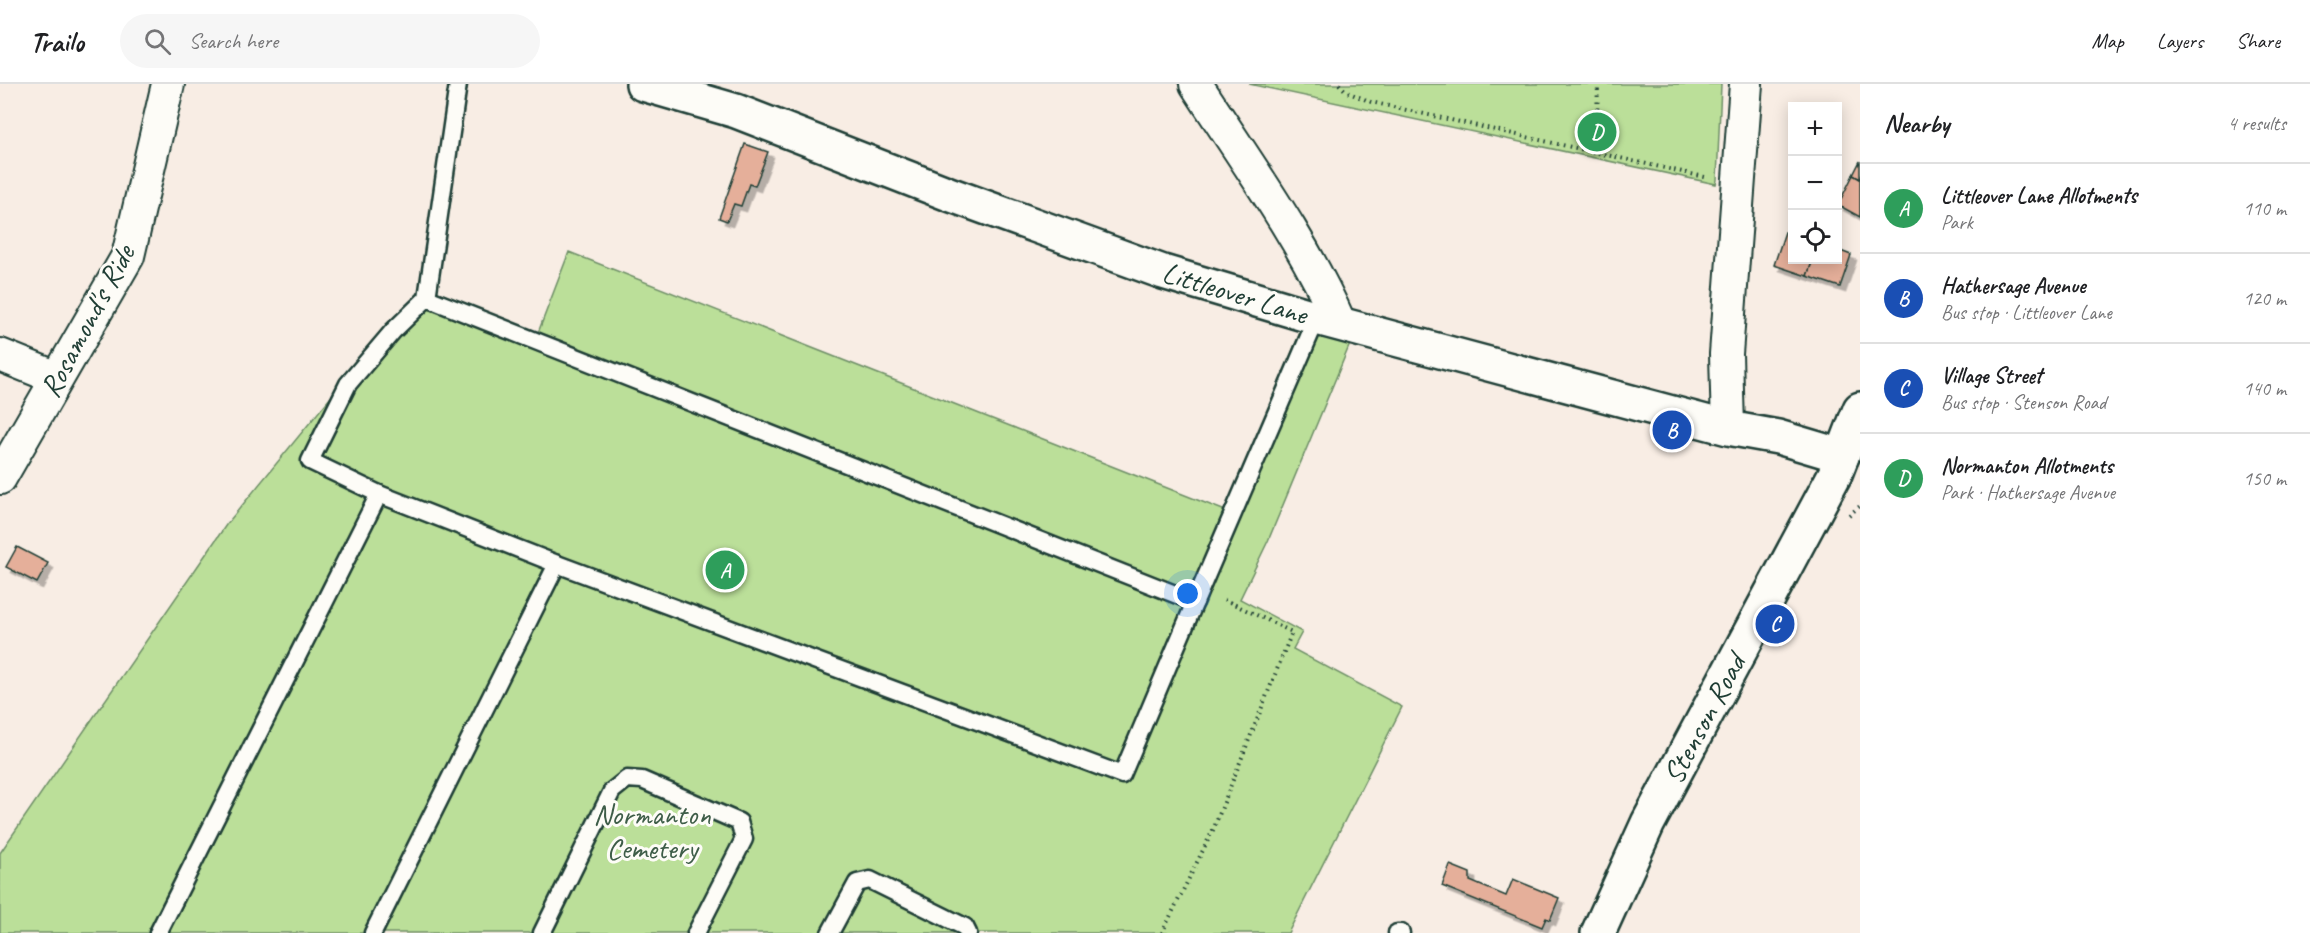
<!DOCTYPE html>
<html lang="en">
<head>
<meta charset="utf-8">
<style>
	:root { --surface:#fff; --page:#f6f6f6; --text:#202124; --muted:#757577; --line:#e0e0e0; --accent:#111827 }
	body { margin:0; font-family:Caveat,sans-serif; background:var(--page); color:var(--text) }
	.controls { position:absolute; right:18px; top:18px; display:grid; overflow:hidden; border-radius:0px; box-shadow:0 3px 15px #0003 }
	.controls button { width:54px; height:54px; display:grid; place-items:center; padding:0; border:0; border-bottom:2px solid var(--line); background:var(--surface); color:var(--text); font:30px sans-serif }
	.you { position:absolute; left:1188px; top:510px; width:21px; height:21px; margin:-15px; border:4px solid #fff; border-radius:50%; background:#1a73e8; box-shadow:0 0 0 9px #1a73e833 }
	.badge { display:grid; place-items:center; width:39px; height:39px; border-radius:50%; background:var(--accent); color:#fff; font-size:20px; font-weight:700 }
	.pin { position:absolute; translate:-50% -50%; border:3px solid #fff; box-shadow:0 2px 6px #0006 }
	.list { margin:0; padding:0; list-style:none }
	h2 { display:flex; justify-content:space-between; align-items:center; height:78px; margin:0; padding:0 24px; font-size:26px }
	h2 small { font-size:20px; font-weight:400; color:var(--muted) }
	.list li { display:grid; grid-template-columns:39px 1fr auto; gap:18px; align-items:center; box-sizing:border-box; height:90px; padding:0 24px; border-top:2px solid var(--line) }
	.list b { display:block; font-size:22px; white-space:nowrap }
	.list p { margin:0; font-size:20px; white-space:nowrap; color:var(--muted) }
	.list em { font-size:20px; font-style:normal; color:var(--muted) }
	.icon { flex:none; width:33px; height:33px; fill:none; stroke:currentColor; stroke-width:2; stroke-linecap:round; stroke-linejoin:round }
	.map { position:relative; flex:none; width:1860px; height:849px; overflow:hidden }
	header { display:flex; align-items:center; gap:36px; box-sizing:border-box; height:84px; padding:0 30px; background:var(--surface); border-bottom:2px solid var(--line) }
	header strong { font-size:28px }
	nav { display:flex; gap:33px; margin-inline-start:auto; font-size:21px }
	.search { width:420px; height:54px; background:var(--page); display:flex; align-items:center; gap:15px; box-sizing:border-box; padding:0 21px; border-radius:33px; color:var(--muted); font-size:22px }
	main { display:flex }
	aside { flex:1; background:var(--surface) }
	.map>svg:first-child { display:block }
</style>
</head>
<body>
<header>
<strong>Trailo</strong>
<div class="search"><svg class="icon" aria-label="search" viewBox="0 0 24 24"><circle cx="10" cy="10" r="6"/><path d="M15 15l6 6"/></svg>Search here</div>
<nav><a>Map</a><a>Layers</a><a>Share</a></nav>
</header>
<main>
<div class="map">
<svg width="1860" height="849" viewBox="0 0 1860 849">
	<defs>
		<filter id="shadow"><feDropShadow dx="5.5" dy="5.5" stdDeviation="0" flood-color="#0004"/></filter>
	</defs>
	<rect width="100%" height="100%" fill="#f8ede4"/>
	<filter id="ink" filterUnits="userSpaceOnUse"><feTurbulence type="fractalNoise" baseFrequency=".0167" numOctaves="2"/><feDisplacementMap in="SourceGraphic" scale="12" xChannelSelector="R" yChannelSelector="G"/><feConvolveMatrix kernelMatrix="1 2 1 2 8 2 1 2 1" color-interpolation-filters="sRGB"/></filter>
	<g filter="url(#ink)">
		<g fill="#bbdf99" stroke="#6d8e66" stroke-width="1.5">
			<path d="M1249,0H1721L1717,96L1716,100Z"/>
			<path d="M569,168L1228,428L1301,246L1350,260L1268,457L1240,515L1302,548L1293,565L1402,623L1288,849H0V769L226,441L344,297L437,199L438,216L536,254Z"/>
		</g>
		<g fill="#e5af9a" stroke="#1f3d34" stroke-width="1.5" filter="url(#shadow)">
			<path d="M745,60L768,68L755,102L749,100L741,122L734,120L727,137L719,134Z"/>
			<path d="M1860,77V95L1853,91Z"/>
			<path d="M1853,91L1860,95V133L1838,121Z"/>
			<path d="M1785,148L1792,150V176H1813L1807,192L1774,181Z"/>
			<path d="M1838,166L1851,171L1840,203L1807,192L1813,176H1838Z"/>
			<path d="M17,463L48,479L37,499L6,483Z"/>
			<path d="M1450,781L1470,789V797L1506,812L1513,795L1559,814L1550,836L1546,834L1542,843L1442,802Z"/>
		</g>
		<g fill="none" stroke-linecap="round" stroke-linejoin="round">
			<defs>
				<g id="service">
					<path d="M458,0L427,214L393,247L348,300L310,377L379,410L557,480L1122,691L1195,518"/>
					<path d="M427,214L1195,518L1317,234"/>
					<path d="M158,849L379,410"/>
					<path d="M373,849L557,480"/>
					<path d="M542,849L612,707L627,695L642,696L739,738L744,755L696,849"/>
					<path d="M830,849L857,799L870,796L965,843L968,849"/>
					<path d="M1397,849H1401"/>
				</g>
				<g id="minor">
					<path d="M1196,0C1246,78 1303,155 1340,240"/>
					<path d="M0,271L57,294"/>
					<path d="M1728,344L1726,270L1746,0"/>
					<path d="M0,394L128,172L168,0"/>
				</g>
				<g id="tertiary">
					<path d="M643,0L736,27L949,110L1163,188L1317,234L1728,344L1778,353L1842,372"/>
					<path d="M1598,849L1648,739L1835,390L1860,325"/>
				</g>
			</defs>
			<use href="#service" stroke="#1f3d34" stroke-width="21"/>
			<use href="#minor" stroke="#1f3d34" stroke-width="36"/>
			<use href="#tertiary" stroke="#1f3d34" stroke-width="38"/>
			<g stroke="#1f3d34" stroke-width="4" stroke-dasharray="1.5 4.5" stroke-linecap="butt">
				<path d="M1339,0L1347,8L1371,18L1709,94"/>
				<path d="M1596,67L1598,0"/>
				<path d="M1849,431L1860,422"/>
				<path d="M1162,849L1213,746L1292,548L1221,514"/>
			</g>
			<use href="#service" stroke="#fdfcf7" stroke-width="16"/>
			<use href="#minor" stroke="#fdfcf7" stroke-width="32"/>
			<use href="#tertiary" stroke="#fdfcf7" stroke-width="33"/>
		</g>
	</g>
	<g text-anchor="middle" stroke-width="6" stroke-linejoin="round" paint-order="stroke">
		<g font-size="30" fill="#1f3d34" stroke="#fdfcf7">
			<text transform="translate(1235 209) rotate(17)" y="10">Littleover Lane</text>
			<text transform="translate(87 237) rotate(-62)" y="10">Rosamond's Ride</text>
			<text transform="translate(1704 635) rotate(-62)" y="10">Stenson Road</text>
		</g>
		<g font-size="30" fill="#3e5d48" stroke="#fdfcf7">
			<text x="652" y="740">Normanton<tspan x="652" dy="34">Cemetery</tspan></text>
		</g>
	</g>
</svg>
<div class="controls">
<button>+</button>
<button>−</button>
<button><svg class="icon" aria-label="locate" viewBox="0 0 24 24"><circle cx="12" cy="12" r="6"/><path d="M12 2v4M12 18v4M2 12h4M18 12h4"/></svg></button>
</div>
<div class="you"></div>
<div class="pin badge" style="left:725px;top:486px;background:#2e9e5b">A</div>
<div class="pin badge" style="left:1672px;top:346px;background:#1a4fb4">B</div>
<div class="pin badge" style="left:1775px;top:540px;background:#1a4fb4">C</div>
<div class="pin badge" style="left:1597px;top:48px;background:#2e9e5b">D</div>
</div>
<aside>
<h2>Nearby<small>4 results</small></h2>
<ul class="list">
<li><span class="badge" style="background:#2e9e5b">A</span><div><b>Littleover Lane Allotments</b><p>Park</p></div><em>110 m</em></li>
<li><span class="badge" style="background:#1a4fb4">B</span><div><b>Hathersage Avenue</b><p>Bus stop · Littleover Lane</p></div><em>120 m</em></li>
<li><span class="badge" style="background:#1a4fb4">C</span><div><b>Village Street</b><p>Bus stop · Stenson Road</p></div><em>140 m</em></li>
<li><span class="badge" style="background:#2e9e5b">D</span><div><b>Normanton Allotments</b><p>Park · Hathersage Avenue</p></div><em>150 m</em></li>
</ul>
</aside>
</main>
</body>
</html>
